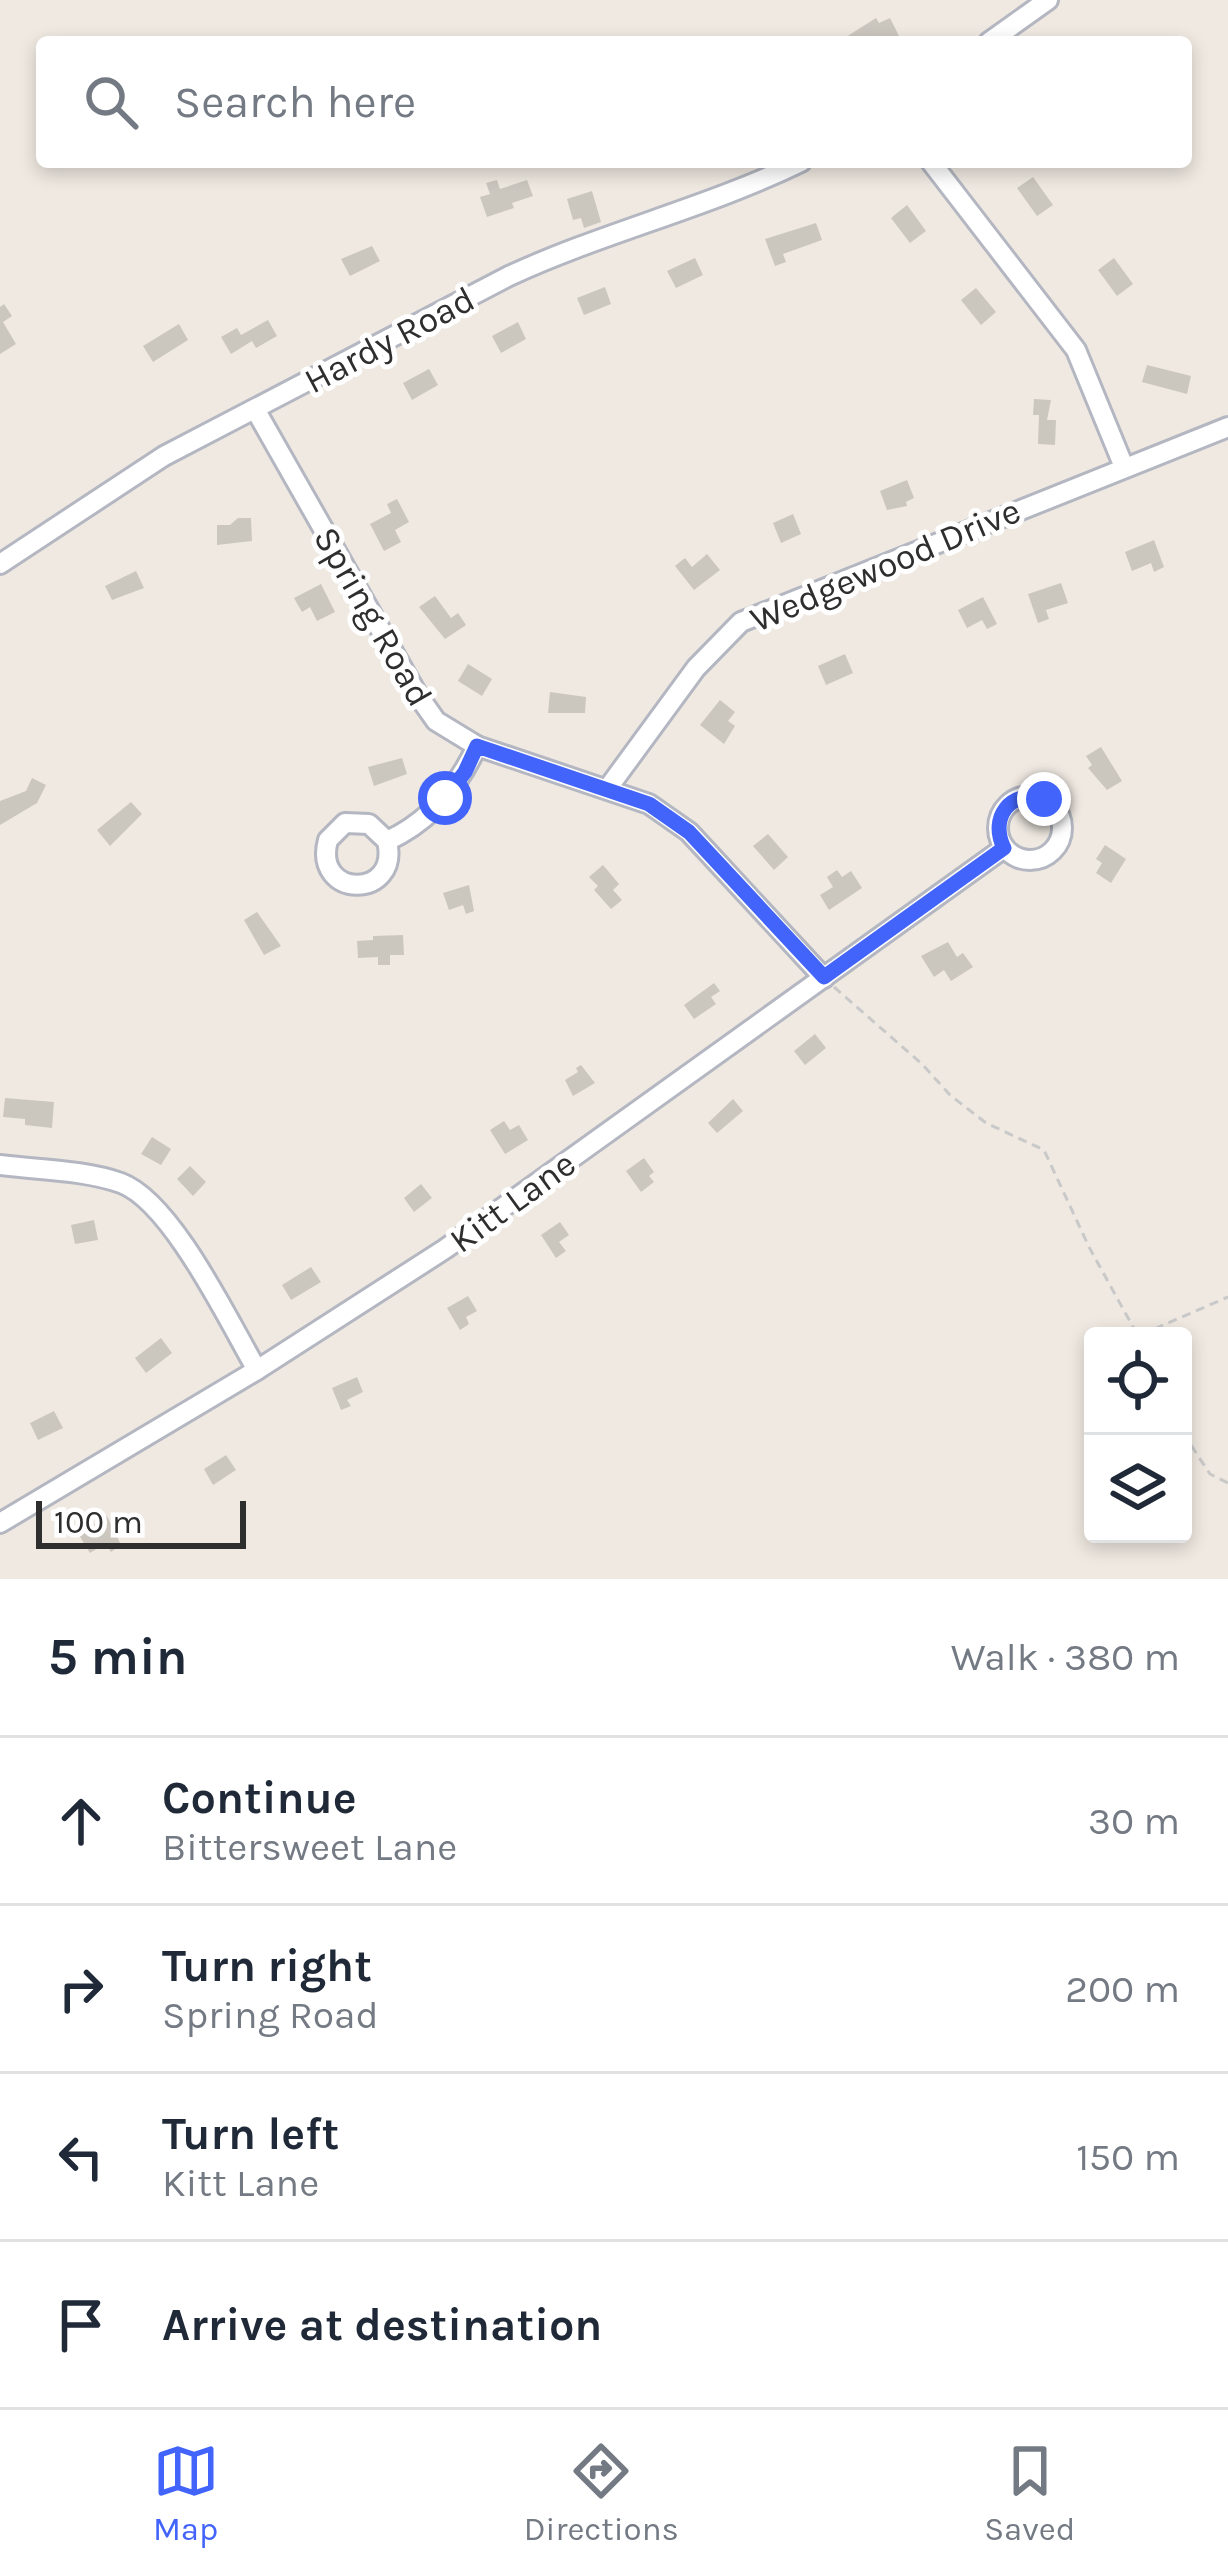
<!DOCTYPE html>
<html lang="en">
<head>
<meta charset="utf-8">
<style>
	:root { --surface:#fff; --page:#f6f6f7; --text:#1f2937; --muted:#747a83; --line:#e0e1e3; --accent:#4264fb }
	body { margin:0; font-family:Karla,sans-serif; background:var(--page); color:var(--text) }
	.controls { position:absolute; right:36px; bottom:36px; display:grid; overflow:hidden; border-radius:12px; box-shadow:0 6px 18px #0003 }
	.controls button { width:108px; height:108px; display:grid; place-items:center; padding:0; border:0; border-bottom:3px solid var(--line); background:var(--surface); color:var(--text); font:60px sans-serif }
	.scale { position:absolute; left:36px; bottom:30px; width:210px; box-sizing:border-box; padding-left:12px; border:6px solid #2e2e2e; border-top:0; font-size:33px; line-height:42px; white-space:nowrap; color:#2e2e2e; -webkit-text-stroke:9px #fff; paint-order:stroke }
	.stop { position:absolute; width:36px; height:36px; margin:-27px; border:9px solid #4264fb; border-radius:50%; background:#fff }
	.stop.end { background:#4264fb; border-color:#fff; box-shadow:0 3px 12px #0008 }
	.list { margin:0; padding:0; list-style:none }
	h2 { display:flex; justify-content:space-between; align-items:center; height:156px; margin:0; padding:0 48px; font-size:51px }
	h2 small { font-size:39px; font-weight:400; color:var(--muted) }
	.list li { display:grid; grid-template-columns:78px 1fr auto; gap:36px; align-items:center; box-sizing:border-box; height:168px; padding:0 48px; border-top:3px solid var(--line) }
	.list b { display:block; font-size:45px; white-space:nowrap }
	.list p { margin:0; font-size:39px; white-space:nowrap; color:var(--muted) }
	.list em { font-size:39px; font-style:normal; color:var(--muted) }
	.icon { flex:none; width:66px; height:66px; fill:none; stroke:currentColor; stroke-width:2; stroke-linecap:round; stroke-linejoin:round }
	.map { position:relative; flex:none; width:1228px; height:1579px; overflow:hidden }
	.search { position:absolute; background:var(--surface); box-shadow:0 6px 18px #0003; left:36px; right:36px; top:36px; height:132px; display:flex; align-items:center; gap:30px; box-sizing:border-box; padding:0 42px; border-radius:12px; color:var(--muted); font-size:45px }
	.sheet { height:828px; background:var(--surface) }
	nav { display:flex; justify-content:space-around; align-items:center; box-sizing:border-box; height:168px; border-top:3px solid var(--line); background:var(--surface); font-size:33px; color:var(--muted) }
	nav a { display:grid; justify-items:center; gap:6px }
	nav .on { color:var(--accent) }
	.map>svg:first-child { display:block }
</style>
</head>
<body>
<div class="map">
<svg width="1228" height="1579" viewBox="0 0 1228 1579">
	<rect width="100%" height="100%" fill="#efe9e1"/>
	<g fill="#cbc7bf">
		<path d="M876,18L879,23L890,18L899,36L887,42H849L846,37Z"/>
		<path d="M1033,177L1053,205L1037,216L1017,188Z"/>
		<path d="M497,180L500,189L527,180L533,196L512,203L514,208L487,217L480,197L490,194L486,183Z"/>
		<path d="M592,191L601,222L584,228L581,218L573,220L567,199Z"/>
		<path d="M907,205L926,231L910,243L891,218Z"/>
		<path d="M816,223L822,240L783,254L786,262L775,266L765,239Z"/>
		<path d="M372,246L380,261L350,276L341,259Z"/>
		<path d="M695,258L703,275L676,288L667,271Z"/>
		<path d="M1114,258L1133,284L1117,296L1098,270Z"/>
		<path d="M605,287L611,304L584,315L577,298Z"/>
		<path d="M976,288L996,312L981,325L961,300Z"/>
		<path d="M4,304L12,316L3,322L16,344L0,354V307Z"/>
		<path d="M268,320L277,336L256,348L252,341L231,354L221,337L237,328L241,335Z"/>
		<path d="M518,322L526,339L501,353L492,336Z"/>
		<path d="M179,324L188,340L153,362L143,346Z"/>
		<path d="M1147,365L1191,376L1187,394L1142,382Z"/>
		<path d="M429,369L438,385L412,400L403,383Z"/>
		<path d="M1034,399L1051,400L1047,420H1056L1055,445L1038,444L1039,415H1033Z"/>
		<path d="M907,480L914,498L906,502L907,506L887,510L880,491Z"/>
		<path d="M397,499L409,522L395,530L401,542L384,551L370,524L391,513L387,504Z"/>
		<path d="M793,514L801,534L781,543L773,523Z"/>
		<path d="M238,518H251L252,541L217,545V525H230Z"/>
		<path d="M1154,540L1164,567L1154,572L1151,563L1132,571L1125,552Z"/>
		<path d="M707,554L720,570L694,590L675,566L685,558L692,567Z"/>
		<path d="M136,571L144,588L112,600L105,586Z"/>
		<path d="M1061,583L1068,603L1046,610L1049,619L1038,623L1028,594Z"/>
		<path d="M321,584L335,612L317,621L310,607L302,612L294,598Z"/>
		<path d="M435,596L451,618L458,613L466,625L445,639L419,607Z"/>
		<path d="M983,597L997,624L987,629L982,620L967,628L958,610Z"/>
		<path d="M845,654L853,673L826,685L818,666Z"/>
		<path d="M468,664L492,679L482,696L458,681Z"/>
		<path d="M550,692L586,697L585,713H548Z"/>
		<path d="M720,700L735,712L728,721L735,726L724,744L700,725Z"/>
		<path d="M1101,747L1122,781L1107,790L1088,768L1092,765L1086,756Z"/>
		<path d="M402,758L407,774L374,786L368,767Z"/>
		<path d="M32,778L46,785L37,803L0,825V801L26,791Z"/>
		<path d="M131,802L142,814L110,846L97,830Z"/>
		<path d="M768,834L788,857L774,870L753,846Z"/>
		<path d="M1105,845L1126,859L1111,883L1096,873L1102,863L1096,859Z"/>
		<path d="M603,865L619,884L613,890L622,900L611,909L594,890L598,886L589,877Z"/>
		<path d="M837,870L842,877L851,871L862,888L829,910L820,895L833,887L827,877Z"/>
		<path d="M469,885L474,911L466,914L463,905L449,910L443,893Z"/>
		<path d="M257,912L281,946L264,955L244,920Z"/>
		<path d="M403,935L404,955H390V965H378V957L358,958L357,941L373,940V936Z"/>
		<path d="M948,942L957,957L963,953L973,967L951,981L944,970L934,977L921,956Z"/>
		<path d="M714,983L720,991L711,997L716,1004L694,1019L684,1005Z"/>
		<path d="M815,1034L826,1048L805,1065L794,1051Z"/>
		<path d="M581,1065L595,1083L573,1096L565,1080L578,1072L576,1068Z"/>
		<path d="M5,1098L54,1102L52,1128L25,1125V1119L3,1117Z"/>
		<path d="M733,1099L743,1111L717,1133L708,1123Z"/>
		<path d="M504,1121L510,1130L519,1125L528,1140L505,1154L490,1130Z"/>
		<path d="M152,1137L171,1149L161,1165L141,1154Z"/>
		<path d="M644,1158L654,1172L649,1176L654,1182L641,1192L626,1171Z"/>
		<path d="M190,1166L206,1182L193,1196L177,1179Z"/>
		<path d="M421,1184L432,1198L414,1212L404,1198Z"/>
		<path d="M94,1220L98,1240L75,1244L71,1225Z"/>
		<path d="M560,1222L569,1235L559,1242L566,1251L556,1258L541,1235Z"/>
		<path d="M311,1267L321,1282L291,1300L282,1285Z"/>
		<path d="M468,1296L477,1311L466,1317L469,1324L460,1330L447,1308Z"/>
		<path d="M161,1338L172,1353L146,1373L135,1358Z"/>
		<path d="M357,1377L363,1392L347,1400L351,1406L341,1410L332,1388Z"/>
		<path d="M54,1411L63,1428L38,1440L30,1423Z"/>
		<path d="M226,1455L236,1470L213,1485L204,1469Z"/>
		<path d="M107,1516L121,1545L111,1552L106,1543L90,1553L79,1535Z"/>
	</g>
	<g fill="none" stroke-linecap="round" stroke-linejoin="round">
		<defs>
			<g id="minor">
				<path d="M989,42L1048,0"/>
				<path d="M931,162L1076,350L1124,467"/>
				<path d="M255,409L417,694L436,721L477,746L649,804L689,832L824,978"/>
				<path d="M0,564L164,456L509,276C604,232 706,208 801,162"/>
				<path d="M608,788L696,668L741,622L1228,427"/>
				<circle cx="1030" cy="828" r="32"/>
				<path d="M387,841L369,824L345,823L328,840C312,899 401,900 387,841C429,822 458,787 477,746"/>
				<path d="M0,1165C39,1170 84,1170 121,1183C172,1202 229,1322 257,1370"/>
				<path d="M0,1523L257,1370L445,1249L1004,848"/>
			</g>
		</defs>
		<use href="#minor" stroke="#b4b7c1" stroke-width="24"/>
		<g stroke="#c9c9c9" stroke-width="3" stroke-dasharray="9 6" stroke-linecap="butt">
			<path d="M834,987L922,1064L950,1095L986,1123L1044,1150L1089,1247L1138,1336L1228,1297"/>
			<path d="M1183,1433L1210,1474L1228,1483"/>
		</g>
		<use href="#minor" stroke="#fff" stroke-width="18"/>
	</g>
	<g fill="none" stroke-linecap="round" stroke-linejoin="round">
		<path stroke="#4264fb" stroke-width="15" d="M445,798L465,772L477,746L649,804L689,832L824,977L1004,848C989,818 1010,789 1044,799"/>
	</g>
	<g text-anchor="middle" stroke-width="10" stroke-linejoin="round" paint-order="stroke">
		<g font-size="36" fill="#2e2e2e" stroke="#fff">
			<text transform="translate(389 339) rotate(-28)" y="13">Hardy Road</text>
			<text transform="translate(885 564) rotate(-23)" y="13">Wedgewood Drive</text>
			<text transform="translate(374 616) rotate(60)" y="13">Spring Road</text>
			<text transform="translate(512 1201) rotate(-36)" y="13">Kitt Lane</text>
		</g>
	</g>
</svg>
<div class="controls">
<button><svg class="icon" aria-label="locate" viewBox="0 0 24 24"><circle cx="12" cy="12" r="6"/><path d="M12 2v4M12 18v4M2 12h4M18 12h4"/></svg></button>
<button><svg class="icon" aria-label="layers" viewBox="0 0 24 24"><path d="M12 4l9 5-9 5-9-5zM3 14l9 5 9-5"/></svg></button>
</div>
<div class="scale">100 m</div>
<div class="stop" style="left:445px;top:798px"></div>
<div class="stop end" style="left:1044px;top:799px"></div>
<div class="search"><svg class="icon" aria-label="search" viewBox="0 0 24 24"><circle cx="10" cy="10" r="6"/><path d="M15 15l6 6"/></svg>Search here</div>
</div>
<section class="sheet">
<h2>5 min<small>Walk · 380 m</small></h2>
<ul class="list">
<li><svg class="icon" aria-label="ahead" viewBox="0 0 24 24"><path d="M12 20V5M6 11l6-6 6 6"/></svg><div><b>Continue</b><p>Bittersweet Lane</p></div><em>30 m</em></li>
<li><svg class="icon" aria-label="right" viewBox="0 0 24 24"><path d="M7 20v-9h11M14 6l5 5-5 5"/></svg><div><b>Turn right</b><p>Spring Road</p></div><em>200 m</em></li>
<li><svg class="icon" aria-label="left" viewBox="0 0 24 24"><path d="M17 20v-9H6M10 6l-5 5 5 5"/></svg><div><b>Turn left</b><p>Kitt Lane</p></div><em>150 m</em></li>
<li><svg class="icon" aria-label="arrive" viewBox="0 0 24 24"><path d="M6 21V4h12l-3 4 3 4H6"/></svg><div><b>Arrive at destination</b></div></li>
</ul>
</section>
<nav>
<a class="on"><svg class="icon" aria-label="map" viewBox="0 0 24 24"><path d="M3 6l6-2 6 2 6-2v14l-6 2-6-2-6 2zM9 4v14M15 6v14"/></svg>Map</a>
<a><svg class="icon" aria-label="directions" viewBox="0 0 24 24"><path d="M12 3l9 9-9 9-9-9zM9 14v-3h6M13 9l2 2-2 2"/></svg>Directions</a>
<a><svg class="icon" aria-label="saved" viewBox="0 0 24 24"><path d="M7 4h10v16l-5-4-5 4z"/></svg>Saved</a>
</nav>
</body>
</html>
